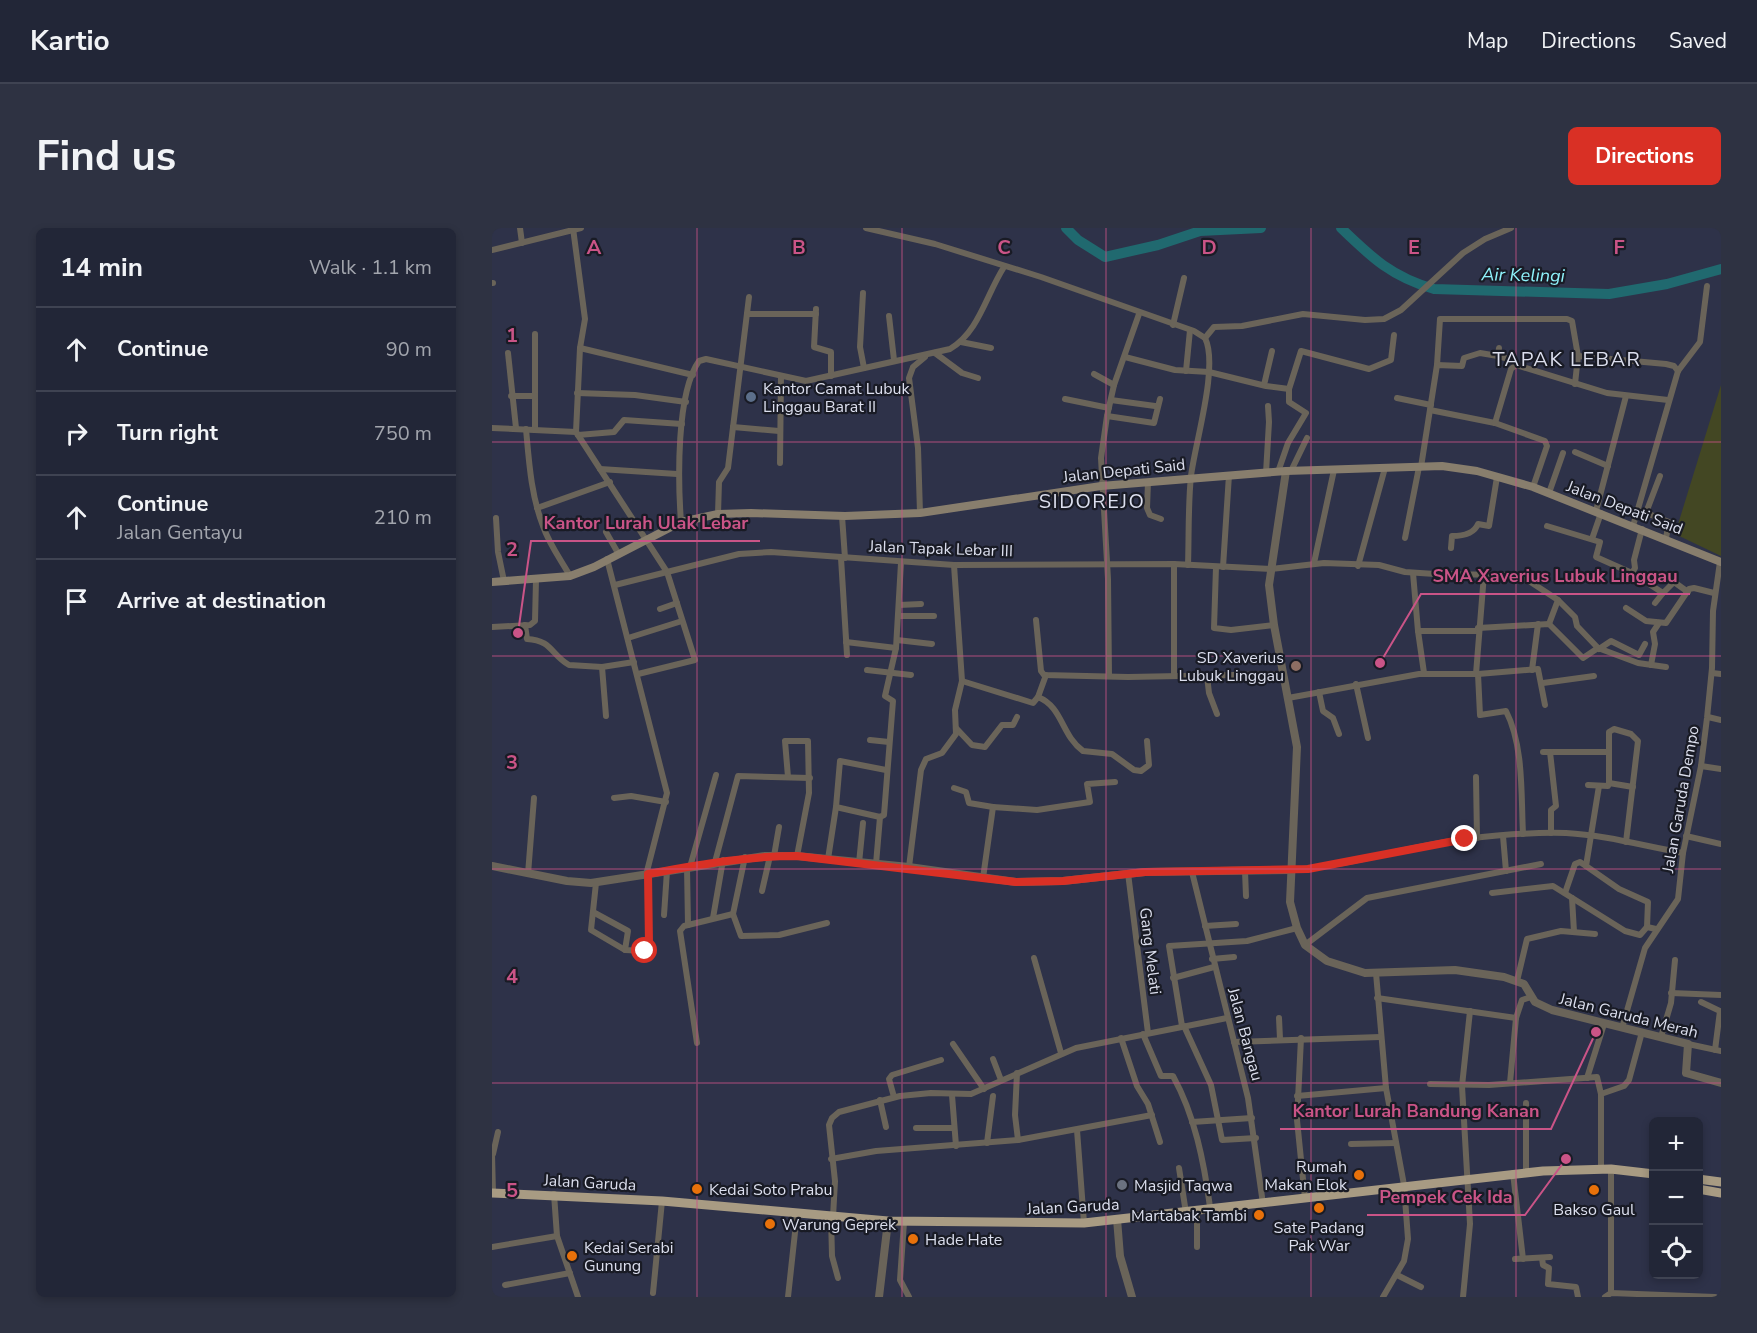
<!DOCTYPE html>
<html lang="en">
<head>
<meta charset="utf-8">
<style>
	:root { --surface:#222637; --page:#2e3242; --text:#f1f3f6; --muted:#a2a5ad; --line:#3f4352; --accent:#d93025 }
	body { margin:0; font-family:"Nunito Sans",sans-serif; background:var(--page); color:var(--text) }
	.controls { position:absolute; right:18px; bottom:18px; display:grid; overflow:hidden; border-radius:9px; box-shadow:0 3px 9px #0003 }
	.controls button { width:54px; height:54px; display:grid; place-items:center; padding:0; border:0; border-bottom:2px solid var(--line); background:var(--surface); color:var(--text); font:30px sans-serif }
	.stop { position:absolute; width:18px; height:18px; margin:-14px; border:4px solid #d93025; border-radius:50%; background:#fff }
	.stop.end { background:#d93025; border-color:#fff; box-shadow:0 2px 6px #0008 }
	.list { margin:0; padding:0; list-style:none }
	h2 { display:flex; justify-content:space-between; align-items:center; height:78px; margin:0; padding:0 24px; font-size:26px }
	h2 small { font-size:20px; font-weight:400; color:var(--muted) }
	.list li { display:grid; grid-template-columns:39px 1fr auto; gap:18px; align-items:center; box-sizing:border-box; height:84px; padding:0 24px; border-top:2px solid var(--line) }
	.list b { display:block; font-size:22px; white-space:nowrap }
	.list p { margin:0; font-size:20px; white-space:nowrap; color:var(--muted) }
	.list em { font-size:20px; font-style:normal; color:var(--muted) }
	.icon { flex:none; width:33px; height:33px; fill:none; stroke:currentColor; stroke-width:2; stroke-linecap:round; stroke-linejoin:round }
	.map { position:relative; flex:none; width:1229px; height:1069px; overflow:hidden; border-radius:9px }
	header { display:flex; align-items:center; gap:36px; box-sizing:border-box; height:84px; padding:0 30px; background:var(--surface); border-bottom:2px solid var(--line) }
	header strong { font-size:28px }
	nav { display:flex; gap:33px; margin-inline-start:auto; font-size:21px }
	.intro { display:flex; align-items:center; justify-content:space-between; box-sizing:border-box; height:144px; padding:0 36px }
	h1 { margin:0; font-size:42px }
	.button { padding:15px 27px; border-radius:9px; background:var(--accent); color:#fff; font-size:21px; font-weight:700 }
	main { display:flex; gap:36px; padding:0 36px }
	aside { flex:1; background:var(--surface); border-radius:9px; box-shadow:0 3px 9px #0003 }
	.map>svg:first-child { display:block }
</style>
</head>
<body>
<header>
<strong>Kartio</strong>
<nav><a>Map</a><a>Directions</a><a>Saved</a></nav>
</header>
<div class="intro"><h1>Find us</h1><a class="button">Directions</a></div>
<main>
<aside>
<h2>14 min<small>Walk · 1.1 km</small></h2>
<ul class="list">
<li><svg class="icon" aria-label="ahead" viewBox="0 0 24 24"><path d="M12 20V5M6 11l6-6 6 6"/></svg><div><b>Continue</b></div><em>90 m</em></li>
<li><svg class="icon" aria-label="right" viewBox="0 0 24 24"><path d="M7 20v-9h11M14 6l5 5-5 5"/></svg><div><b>Turn right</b></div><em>750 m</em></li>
<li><svg class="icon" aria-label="ahead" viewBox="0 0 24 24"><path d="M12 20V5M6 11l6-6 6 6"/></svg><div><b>Continue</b><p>Jalan Gentayu</p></div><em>210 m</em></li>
<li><svg class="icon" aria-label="arrive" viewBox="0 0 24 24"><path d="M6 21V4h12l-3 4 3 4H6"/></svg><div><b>Arrive at destination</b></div></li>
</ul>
</aside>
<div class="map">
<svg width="1229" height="1069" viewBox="0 0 1229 1069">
	<rect width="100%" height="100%" fill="#2e3249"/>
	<path fill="#434723" d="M1229,157V328L1183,306Z"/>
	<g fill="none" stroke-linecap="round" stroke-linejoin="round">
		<g stroke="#20696f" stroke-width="10">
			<path d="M574,0L586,12L613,29L666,17L708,3L769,0"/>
			<path d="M849,0C880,30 900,49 942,61L1117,66L1175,56L1229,41"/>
		</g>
		<g stroke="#6a6459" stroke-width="6">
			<path d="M28,0L30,15"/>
			<path d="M81,0L93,91L88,120L84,204L175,344L203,432L146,446"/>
			<path d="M374,0L443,16L549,49L702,103L713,110C727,138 703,215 699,248C696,277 697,307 696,337"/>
			<path d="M0,22L89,0"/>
			<path d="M0,55H1"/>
			<path d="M371,65L368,119L372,140"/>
			<path d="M324,81L322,119L339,124V148"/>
			<path d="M255,86H324"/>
			<path d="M397,88L402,132"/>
			<path d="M681,97L692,50"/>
			<path d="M43,106V202"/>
			<path d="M713,110L722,99L750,98L811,86L873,92L892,91L909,82L971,25L993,11L1019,0"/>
			<path d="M469,114L499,120"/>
			<path d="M88,120L201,147"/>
			<path d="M1007,120L1006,128L1020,132L1024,137L1115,165L1176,172"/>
			<path d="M16,125L24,200"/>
			<path d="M443,125L470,145L486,150"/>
			<path d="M1086,128L1174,136L1182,138L1186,143"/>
			<path d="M633,129L683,142L717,144L774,158L797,161L809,123L877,141L899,132L902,107"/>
			<path d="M945,137L948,91H1075L1080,93L1086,128L1083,156"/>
			<path d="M694,143L698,102"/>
			<path d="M602,146L622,157"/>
			<path d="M772,157L780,123"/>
			<path d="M85,165L143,167L194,174"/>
			<path d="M19,168H43"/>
			<path d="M905,170L939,177"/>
			<path d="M573,171L617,180"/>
			<path d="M619,172L663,178"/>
			<path d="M938,182L1003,195L1053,213L1055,218L1041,259"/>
			<path d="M615,188L662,195L668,171"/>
			<path d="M1003,195L1019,141L1024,137"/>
			<path d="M241,199L287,203"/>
			<path d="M0,200L84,204"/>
			<path d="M34,201C37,234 39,267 51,298C57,316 69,332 78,348"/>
			<path d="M86,207L122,204L132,192L190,196"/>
			<path d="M1083,224L1116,238"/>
			<path d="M288,235L289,148"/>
			<path d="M929,239L945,137L970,138L972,130L988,125L1006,128"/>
			<path d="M108,241L185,246"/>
			<path d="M799,243L815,210"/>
			<path d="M786,244L796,215L814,185L797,174V161"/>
			<path d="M774,245L777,194L776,178"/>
			<path d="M1168,248L1155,282L1157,286L1177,294L1174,310"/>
			<path d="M656,254L655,280L658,287L669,291"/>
			<path d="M1057,265L1071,225"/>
			<path d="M45,280L118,254"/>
			<path d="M1104,283L1134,168"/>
			<path d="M428,285L426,220L417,150L421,139L433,129"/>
			<path d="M226,286L227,254L236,240L257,69"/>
			<path d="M350,288L353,330"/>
			<path d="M4,290L6,324L12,353"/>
			<path d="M189,294C186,254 184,165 207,133L214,131L314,153L458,121C487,104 494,67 512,39"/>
			<path d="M1055,298L1108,314L1104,329L1140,345L1171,365L1163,375"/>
			<path d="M1141,298L1186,143L1208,114L1215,58"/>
			<path d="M114,304L126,325"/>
			<path d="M913,310L927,239"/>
			<path d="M1100,311L1109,285"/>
			<path d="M959,320L960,308C970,308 982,306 986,296L997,298L1005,249"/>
			<path d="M349,330L355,427"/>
			<path d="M115,331L175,565L154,647"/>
			<path d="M822,335L842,242"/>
			<path d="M682,336V448"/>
			<path d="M866,338L893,240"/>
			<path d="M724,339L722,400L739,402L782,397"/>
			<path d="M731,339L737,247"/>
			<path d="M921,345L926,403"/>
			<path d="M1140,345L1143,340L1142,332L1150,301"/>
			<path d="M123,357L247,326L279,324L462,337L682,336L779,341L832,335L887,337L913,344L943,346L1019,347L1034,351L1066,372L1083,389L1085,398L1106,420L1146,435L1174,439"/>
			<path d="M1171,365L1182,354L1196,364"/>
			<path d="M407,377L429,376"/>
			<path d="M1134,380L1154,393L1174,395L1197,361L1202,360L1222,365"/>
			<path d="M168,381L185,375"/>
			<path d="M407,388H442"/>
			<path d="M544,392L549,443L552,447L636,449L792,446"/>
			<path d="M1057,396L1066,372"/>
			<path d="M33,397L35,411C60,412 59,427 77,437L110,439L142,434"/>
			<path d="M0,399L38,397L43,393L44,352"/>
			<path d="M986,400L1057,396L1091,430L1106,420"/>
			<path d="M136,410L190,393"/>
			<path d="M405,412L440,416"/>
			<path d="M354,414L404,420"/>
			<path d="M1107,421L1119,413L1147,427L1153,416"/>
			<path d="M1159,437L1163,416L1161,404L1167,395"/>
			<path d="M110,439L114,488"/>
			<path d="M375,442L419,447"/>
			<path d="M1040,442L1046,396"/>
			<path d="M932,445L926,403H986"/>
			<path d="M1220,445L1229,446"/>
			<path d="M984,446L992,346"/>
			<path d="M986,446L988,487L1014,483C1032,518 1029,568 1031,606"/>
			<path d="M617,448L616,351L609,230L615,188L622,157L647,86"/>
			<path d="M715,448L717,465L725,486"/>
			<path d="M470,453L541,475L546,469L554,447"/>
			<path d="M1051,455L1102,448"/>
			<path d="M864,456L876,510"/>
			<path d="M827,464L831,483L841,490L847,506"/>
			<path d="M546,469C571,479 569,507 591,523L620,526L642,542L649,543L657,537L655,513"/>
			<path d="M796,470L927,446H986L1046,441L1053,477"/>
			<path d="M1216,489L1229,492"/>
			<path d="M464,500L480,517L493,519L510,497H521L525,489"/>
			<path d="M378,512L397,514"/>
			<path d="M1051,524H1117"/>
			<path d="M1058,524L1064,578L1059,582V605"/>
			<path d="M1209,538L1229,541"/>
			<path d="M296,549L293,513H316L317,565L305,628"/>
			<path d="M984,549L985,610"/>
			<path d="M1117,555V504L1122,501L1139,506L1146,513L1134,614"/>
			<path d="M1096,557L1116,558L1117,555L1141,559"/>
			<path d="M1107,558L1094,638L1127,661L1156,674L1155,699"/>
			<path d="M462,560L474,564L477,575L501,579"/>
			<path d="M122,570L139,568L174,574"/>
			<path d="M344,579L348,533L394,542"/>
			<path d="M1011,608L1014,643"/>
			<path d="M1194,608L1229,616"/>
			<path d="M282,628L287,599"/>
			<path d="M253,629L241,686L249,708L287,707L335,695"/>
			<path d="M336,631L344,579L388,589L392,587L401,473L393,468L404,420L409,335"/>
			<path d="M223,634L246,548L318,550"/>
			<path d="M367,635L371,595"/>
			<path d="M384,636L388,589"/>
			<path d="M195,639L196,697"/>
			<path d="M198,639L224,547"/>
			<path d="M417,639L429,542L434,531L450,525L464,506L463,482L470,453L462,337"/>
			<path d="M799,642C858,638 915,618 974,611C1006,607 1041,604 1074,605C1113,607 1152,618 1191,625"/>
			<path d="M753,643L754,668"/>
			<path d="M700,644L756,870L771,976"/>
			<path d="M636,645L656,805"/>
			<path d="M36,646L42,570"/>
			<path d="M491,650L501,579L545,582L598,574L595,556L623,554"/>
			<path d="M104,655L99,702L133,722L153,723L157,716L156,647"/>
			<path d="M270,663L278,628"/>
			<path d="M1000,665L1061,658L1133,703L1148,707L1155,699L1164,701"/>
			<path d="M1073,665L1083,636L1088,634L1094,638"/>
			<path d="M1080,670L1082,704"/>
			<path d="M101,684L136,703L133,722"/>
			<path d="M172,687L175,643"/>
			<path d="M221,690L231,632"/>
			<path d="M713,698L744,696"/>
			<path d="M813,717L875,670L1049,636"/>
			<path d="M542,730L569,825"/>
			<path d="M720,731L742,729"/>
			<path d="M884,745L894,860L912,957L916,1011L912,1033L891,1069"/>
			<path d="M681,750L722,739"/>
			<path d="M1025,753L1035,711L1069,703L1103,706"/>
			<path d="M1179,765L1229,767"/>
			<path d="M885,770L1024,790"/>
			<path d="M1209,774L1228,783L1223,822"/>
			<path d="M787,790L788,811"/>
			<path d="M690,798L677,718L755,713L805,700"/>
			<path d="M692,798L719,857L730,912L764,910"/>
			<path d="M1130,800L1153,720L1186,671L1191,625L1209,538L1215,490L1220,440L1221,383L1228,334"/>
			<path d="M651,806L669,848H681C703,888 712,934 718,979"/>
			<path d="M1169,809L1179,775L1183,732"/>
			<path d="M629,810L645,858L656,876L668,914"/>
			<path d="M809,810L805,892L813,971"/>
			<path d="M742,814L888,809"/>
			<path d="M205,815L188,703L192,698L241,686"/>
			<path d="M461,816L492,861"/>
			<path d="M1196,816L1229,823"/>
			<path d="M501,831L509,852"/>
			<path d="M525,845L523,887L526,912"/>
			<path d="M1095,850L1112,796"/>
			<path d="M1018,855L1024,790L1030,772L1039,769"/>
			<path d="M938,856L997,857L1105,849L1109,866"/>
			<path d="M460,867L464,918"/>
			<path d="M805,868L894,860"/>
			<path d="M402,869L397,851L400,847L449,832"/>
			<path d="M388,872L394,899"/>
			<path d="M1034,875V944"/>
			<path d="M700,894L760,890"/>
			<path d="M424,900H462"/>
			<path d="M585,902L592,995"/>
			<path d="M495,915L501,868"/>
			<path d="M859,916L904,915"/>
			<path d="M0,926L1,965"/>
			<path d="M1,926L6,904"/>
			<path d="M339,931L384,923L526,912L660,887"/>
			<path d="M687,940L694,985"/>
			<path d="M1109,940V866L1132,858L1137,852L1150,804"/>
			<path d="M1119,941V1065"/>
			<path d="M1021,945L1031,1031"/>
			<path d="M62,966L65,1008L86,1069"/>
			<path d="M339,989L340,1028L346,1050"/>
			<path d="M341,989L343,953L337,897L340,890L347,884L408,868L439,865L479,866L584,820L735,790"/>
			<path d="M412,994L408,1052L417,1069"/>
			<path d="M0,1019L65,1008"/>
			<path d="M705,1019V984"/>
			<path d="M1050,1030L1051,1037L1057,1040L1056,1056L1084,1059L1086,1069"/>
			<path d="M1023,1031L1058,1029"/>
			<path d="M905,1047L929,1059"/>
			<path d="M13,1057L78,1045"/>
			<path d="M161,1065L170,973"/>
			<path d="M296,1069L305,986"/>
			<path d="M971,1069L978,996L970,858L978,783"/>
			<path d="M1113,1069L1119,1065L1223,1069"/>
		</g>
		<g stroke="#6a6459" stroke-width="8">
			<path d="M794,243L777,357L782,397L805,519L798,674L805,700L813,717L835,733L873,745L963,742L1012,749L1032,756L1043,774L1060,782L1196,816L1194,845L1229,855"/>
			<path d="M0,638L75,653L99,655L273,628H305L417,639L524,654L571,653L653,644L799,642"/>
			<path d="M625,991L628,1028L640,1069"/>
			<path d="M387,1069L396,993"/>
		</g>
		<path stroke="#887e6d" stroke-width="8" d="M0,354L78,348L102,339L189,294L226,286L259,285L353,288L428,285L609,258L794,243L950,238L985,243L1041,259L1229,334"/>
		<g stroke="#a89b83" stroke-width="9">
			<path d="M1206,951L1229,954"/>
			<path d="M1206,961L1229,965"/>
			<path d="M0,965L170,973L396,993L592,995L1051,943L1119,941L1162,946"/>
		</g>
	</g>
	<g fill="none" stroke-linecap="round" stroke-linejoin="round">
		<path stroke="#d93025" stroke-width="8" d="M153,723L157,716L156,646C206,637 254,628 305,628L524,654L571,653L653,644L816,641L973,611"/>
	</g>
	<path fill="none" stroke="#ca5487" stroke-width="1.5" stroke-opacity="0.55" d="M205,0V1069M410,0V1069M614,0V1069M819,0V1069M1024,0V1069M0,214H1229M0,428H1229M0,641H1229M0,855H1229"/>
	<circle fill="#5c6f8a" stroke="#191b25" stroke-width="2" cx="259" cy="169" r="6"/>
	<circle fill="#8d6e63" stroke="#191b25" stroke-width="2" cx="804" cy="438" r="6"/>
	<g fill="#e8710a" stroke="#191b25" stroke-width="2">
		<circle cx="867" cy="947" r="6"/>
		<circle cx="205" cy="961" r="6"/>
		<circle cx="1102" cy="962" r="6"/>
		<circle cx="827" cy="980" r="6"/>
		<circle cx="767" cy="987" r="6"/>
		<circle cx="278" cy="996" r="6"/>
		<circle cx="421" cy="1011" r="6"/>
		<circle cx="80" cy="1028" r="6"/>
	</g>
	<circle fill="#6b7280" stroke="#191b25" stroke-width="2" cx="630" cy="957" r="6"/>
	<g text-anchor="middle" stroke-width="4.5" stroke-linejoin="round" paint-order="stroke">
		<g font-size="16" fill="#dcdfee" stroke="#191b25" text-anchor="start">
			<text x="271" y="166">Kantor Camat Lubuk<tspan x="271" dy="18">Linggau Barat II</tspan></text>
			<text x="792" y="435" text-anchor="end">SD Xaverius<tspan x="792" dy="18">Lubuk Linggau</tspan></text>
			<text x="855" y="944" text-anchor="end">Rumah<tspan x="855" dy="18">Makan Elok</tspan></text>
			<text x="642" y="963">Masjid Taqwa</text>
			<text x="217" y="967">Kedai Soto Prabu</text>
			<text x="1102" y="987" text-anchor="middle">Bakso Gaul</text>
			<text x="755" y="993" text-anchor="end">Martabak Tambi</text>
			<text x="290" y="1002">Warung Geprek</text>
			<text x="827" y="1005" text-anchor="middle">Sate Padang<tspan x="827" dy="18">Pak War</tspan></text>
			<text x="433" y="1017">Hade Hate</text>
			<text x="92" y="1025">Kedai Serabi<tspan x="92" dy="18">Gunung</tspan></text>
		</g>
		<g font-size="16" fill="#dcdfee" stroke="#191b25">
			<text transform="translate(632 242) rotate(-6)" y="6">Jalan Depati Said</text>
			<text transform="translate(1133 279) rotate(21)" y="6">Jalan Depati Said</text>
			<text transform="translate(449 320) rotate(2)" y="6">Jalan Tapak Lebar III</text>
			<text transform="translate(1188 571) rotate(-80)" y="6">Jalan Garuda Dempo</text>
			<text transform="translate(659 723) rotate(83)" y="6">Gang Melati</text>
			<text transform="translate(1137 787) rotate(14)" y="6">Jalan Garuda Merah</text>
			<text transform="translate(754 806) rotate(75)" y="6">Jalan Bangau</text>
			<text transform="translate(98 954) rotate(3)" y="6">Jalan Garuda</text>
			<text transform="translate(581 978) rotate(-3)" y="6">Jalan Garuda</text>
		</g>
		<g font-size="18" font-style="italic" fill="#8ff3fb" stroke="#191b25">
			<text transform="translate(1031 47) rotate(1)" y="6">Air Kelingi</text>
		</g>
		<g font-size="20" letter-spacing="1.5" fill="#dcdfee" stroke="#191b25">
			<text x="1075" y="138">TAPAK LEBAR</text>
			<text x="600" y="280">SIDOREJO</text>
		</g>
	</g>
	<g font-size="20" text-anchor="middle" font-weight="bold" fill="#ca5487" stroke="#191b25" stroke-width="4.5" stroke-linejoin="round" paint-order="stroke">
		<text x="102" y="26">A</text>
		<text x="307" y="26">B</text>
		<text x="512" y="26">C</text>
		<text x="717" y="26">D</text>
		<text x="922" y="26">E</text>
		<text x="1127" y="26">F</text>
		<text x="20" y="114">1</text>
		<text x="20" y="328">2</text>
		<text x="20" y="541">3</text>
		<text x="20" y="755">4</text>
		<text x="20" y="969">5</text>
	</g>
	<path fill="none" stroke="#ca5487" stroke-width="2" d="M26 405L39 313H268M888 435L929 366H1198M1104 804L1059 901H788M1074 931L1033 987H875"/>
	<g fill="#ca5487" stroke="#191b25" stroke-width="2">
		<circle cx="26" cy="405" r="6"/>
		<circle cx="888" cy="435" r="6"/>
		<circle cx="1104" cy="804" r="6"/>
		<circle cx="1074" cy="931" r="6"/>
	</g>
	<g font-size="18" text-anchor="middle" font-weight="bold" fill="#ca5487" stroke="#191b25" stroke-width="4.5" stroke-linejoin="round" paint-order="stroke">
		<text x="154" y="301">Kantor Lurah Ulak Lebar</text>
		<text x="1063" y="354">SMA Xaverius Lubuk Linggau</text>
		<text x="924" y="889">Kantor Lurah Bandung Kanan</text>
		<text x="954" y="975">Pempek Cek Ida</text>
	</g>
</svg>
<div class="controls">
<button>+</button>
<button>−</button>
<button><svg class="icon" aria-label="locate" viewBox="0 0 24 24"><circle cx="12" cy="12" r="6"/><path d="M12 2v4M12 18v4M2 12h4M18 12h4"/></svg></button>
</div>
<div class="stop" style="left:153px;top:723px"></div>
<div class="stop end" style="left:973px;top:611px"></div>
</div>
</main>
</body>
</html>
